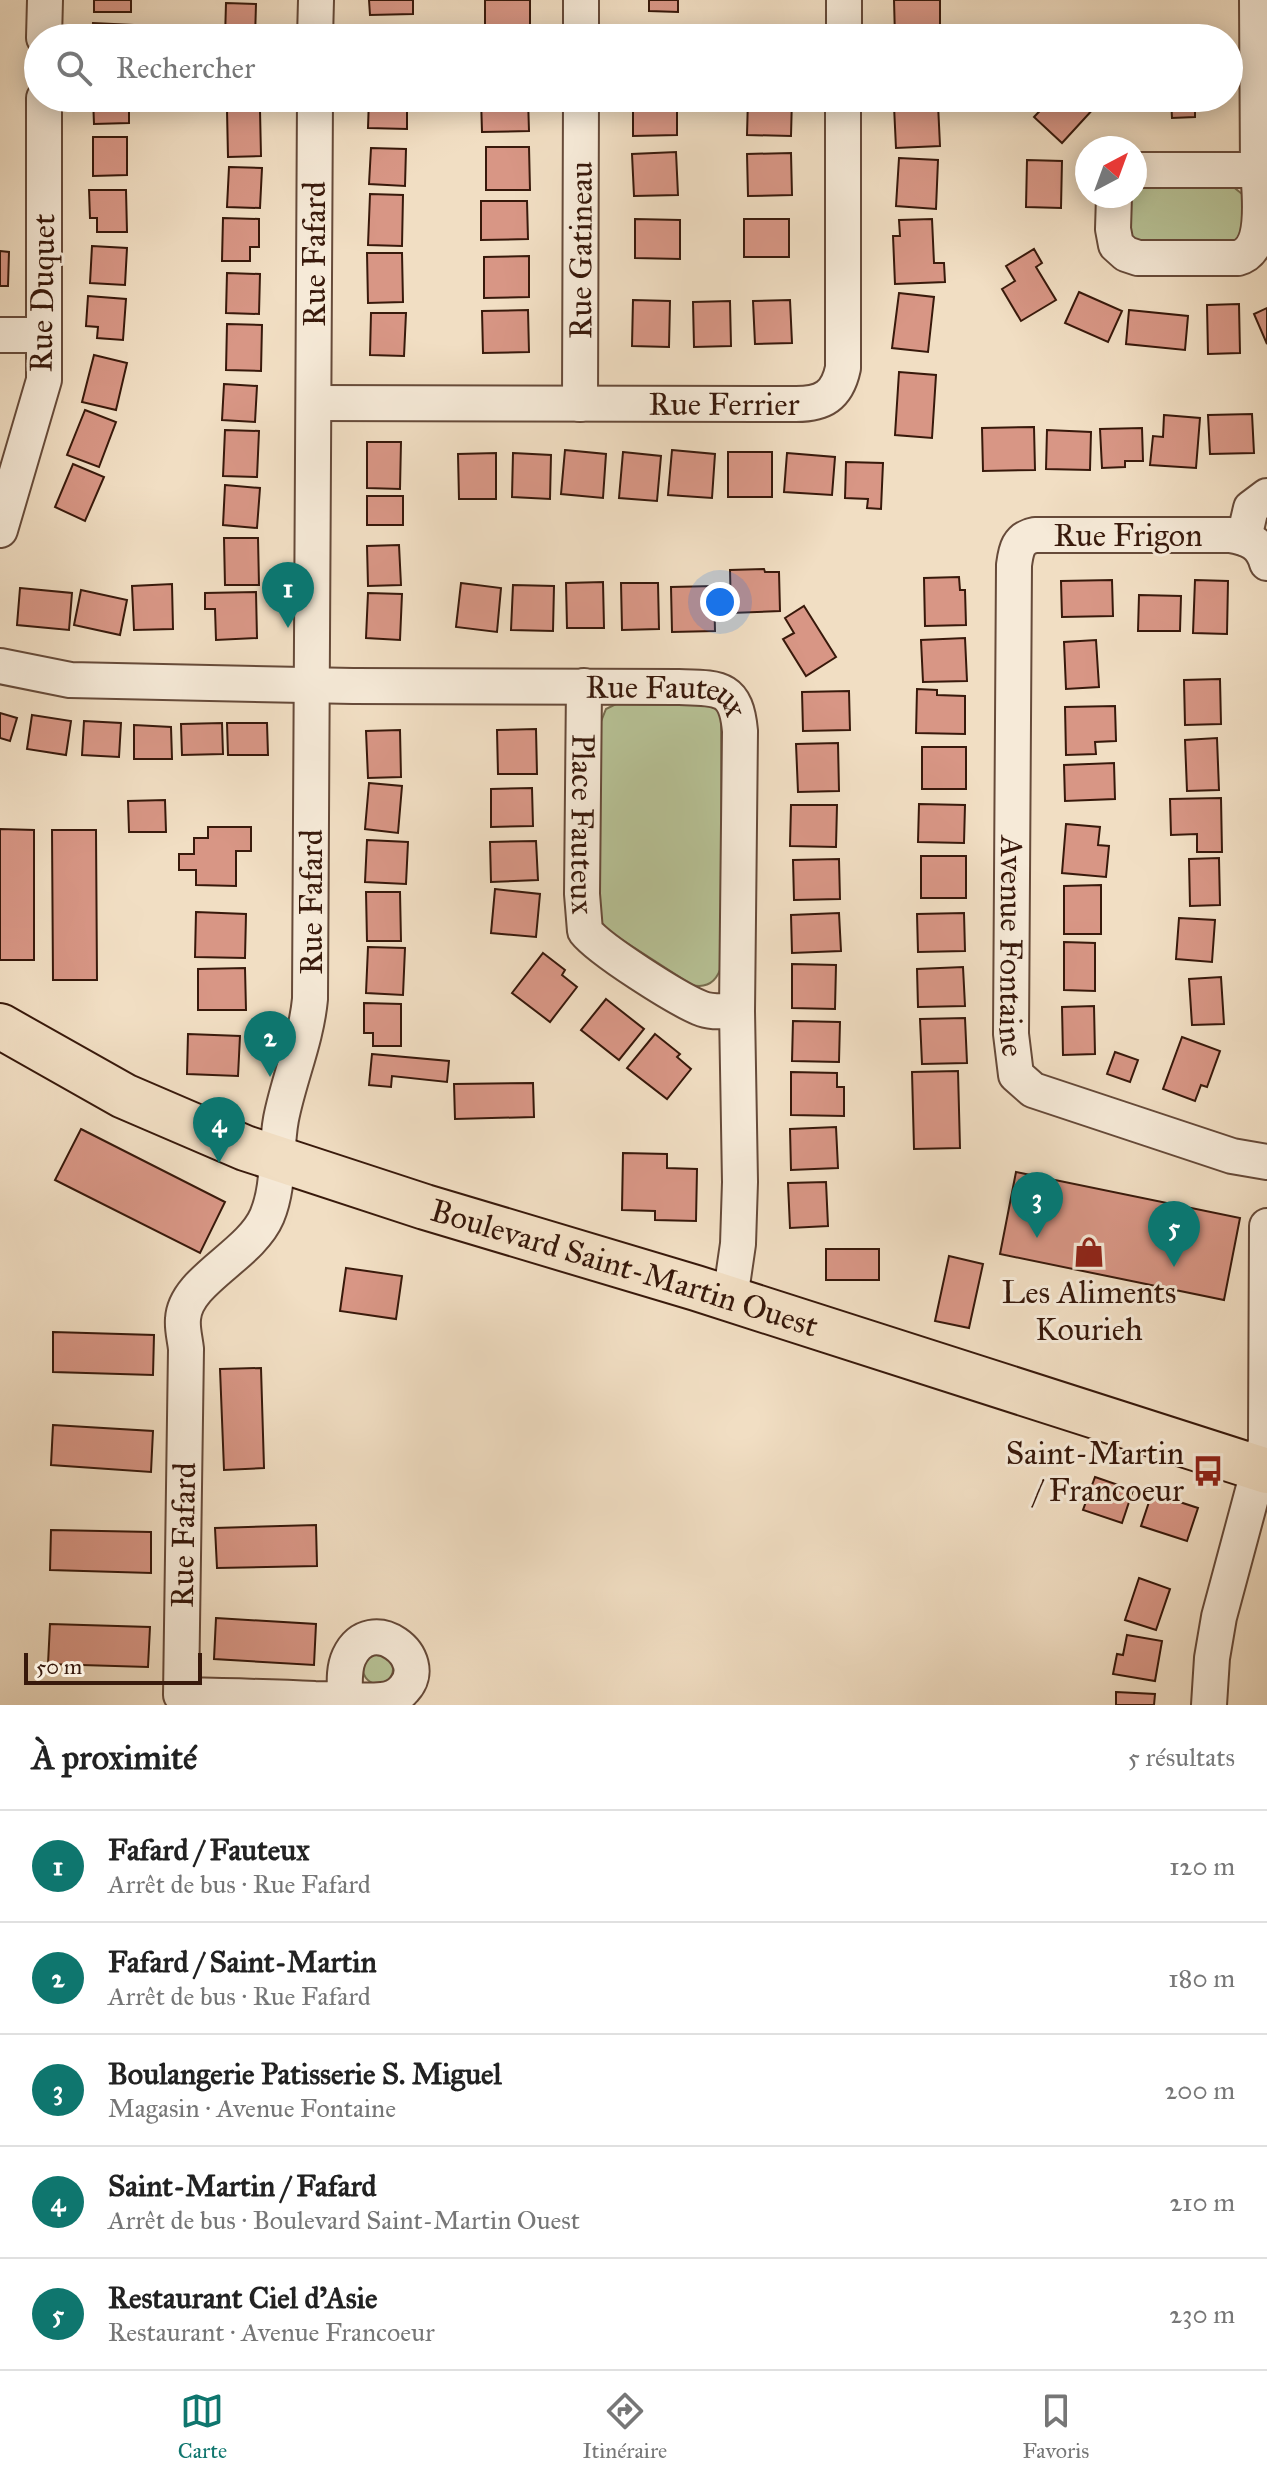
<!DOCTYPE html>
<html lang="fr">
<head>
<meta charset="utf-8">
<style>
	:root { --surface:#fff; --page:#f6f6f6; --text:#222; --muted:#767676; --line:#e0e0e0; --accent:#0f766e }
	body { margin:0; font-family:"IM FELL Great Primer",serif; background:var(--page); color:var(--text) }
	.compass { position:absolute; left:1075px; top:136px; width:72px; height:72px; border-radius:50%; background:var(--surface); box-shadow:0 4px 20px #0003; rotate:41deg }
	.scale { position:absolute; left:24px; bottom:20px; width:178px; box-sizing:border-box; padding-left:8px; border:4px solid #38190b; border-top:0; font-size:22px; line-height:28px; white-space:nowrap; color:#38190b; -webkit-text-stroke:6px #f6ead8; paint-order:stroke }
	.you { position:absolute; left:720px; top:602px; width:28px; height:28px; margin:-20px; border:6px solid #fff; border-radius:50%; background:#1a73e8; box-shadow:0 0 0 12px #1a73e833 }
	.badge { display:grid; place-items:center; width:52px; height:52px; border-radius:50%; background:var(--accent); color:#fff; font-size:26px; font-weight:700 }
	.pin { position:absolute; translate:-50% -66px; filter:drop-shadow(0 2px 4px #0008) }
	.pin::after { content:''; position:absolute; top:42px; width:28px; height:24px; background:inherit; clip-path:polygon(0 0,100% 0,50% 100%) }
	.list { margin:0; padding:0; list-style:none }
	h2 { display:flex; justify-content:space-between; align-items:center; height:104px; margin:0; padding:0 32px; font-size:34px }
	h2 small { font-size:26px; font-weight:400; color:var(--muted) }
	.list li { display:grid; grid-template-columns:52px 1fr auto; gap:24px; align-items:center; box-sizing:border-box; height:112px; padding:0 32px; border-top:2px solid var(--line) }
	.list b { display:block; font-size:30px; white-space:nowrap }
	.list p { margin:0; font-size:26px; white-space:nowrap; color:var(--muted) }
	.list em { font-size:26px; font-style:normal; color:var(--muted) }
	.icon { flex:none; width:44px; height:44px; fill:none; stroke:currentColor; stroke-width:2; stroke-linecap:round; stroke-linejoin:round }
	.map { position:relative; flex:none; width:1267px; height:1705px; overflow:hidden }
	.search { position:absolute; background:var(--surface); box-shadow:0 4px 20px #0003; left:24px; right:24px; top:24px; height:88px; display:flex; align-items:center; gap:20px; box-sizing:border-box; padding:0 28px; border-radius:44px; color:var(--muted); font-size:30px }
	.sheet { height:664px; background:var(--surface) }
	nav { display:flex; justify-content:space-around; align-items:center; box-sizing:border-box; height:112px; border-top:2px solid var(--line); background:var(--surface); font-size:22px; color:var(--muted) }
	nav a { display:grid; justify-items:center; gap:4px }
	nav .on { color:var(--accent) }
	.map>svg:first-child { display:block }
</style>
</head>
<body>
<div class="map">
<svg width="1267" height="1705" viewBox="0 0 1267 1705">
	<rect width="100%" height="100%" fill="#f1dec3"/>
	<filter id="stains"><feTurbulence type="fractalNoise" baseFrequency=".0025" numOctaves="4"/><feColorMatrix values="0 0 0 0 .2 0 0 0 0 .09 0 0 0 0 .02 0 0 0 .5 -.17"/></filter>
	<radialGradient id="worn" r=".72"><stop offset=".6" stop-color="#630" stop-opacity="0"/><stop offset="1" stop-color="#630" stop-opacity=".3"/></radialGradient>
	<g fill="#b7c296" stroke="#786e50" stroke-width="2">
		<path d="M1135,185H1231L1242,194V233L1235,243L1138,244L1128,236L1127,196H1135Z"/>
		<path d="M618,703C644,703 704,695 721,713L722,964C718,979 709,989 692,985L607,930L600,920V724L606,709Z"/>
		<circle cx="378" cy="1669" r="15"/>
	</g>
	<g fill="#d89685" stroke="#38190b" stroke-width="2">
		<rect x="94" y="0" width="37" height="12"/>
		<path d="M369,0H413V14L370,15Z"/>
		<rect x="485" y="0" width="45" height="28"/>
		<path d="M649,0H678V12L649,11Z"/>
		<path d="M894,0H940V37H895Z"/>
		<path d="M226,3L256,4L255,38H225Z"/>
		<path d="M93,23L133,25L132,38H92Z"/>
		<rect x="371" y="25" width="33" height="13"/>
		<path d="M681,34V38H634V35Z"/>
		<path d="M93,98H129V123L94,124Z"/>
		<path d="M369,98H407V129L368,128Z"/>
		<path d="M481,98H528L529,131L482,132Z"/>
		<path d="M633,98H677V135L633,136Z"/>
		<path d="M748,98H792L791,136L747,135Z"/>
		<path d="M1052,98H1085L1095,107L1062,143L1034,117Z"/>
		<path d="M1101,98H1161V103L1101,106Z"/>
		<path d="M1171,98H1211V103H1195V117L1172,118Z"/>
		<path d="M938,104L940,146L896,148L894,106Z"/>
		<path d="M227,110H260L261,156L228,157Z"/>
		<path d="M93,137H127V175L93,176Z"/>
		<path d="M486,147H529L530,190H486Z"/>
		<path d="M371,148L406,149L405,186L369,184Z"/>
		<path d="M676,152L678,195L634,196L632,154Z"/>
		<path d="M791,153L792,195L748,196L747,154Z"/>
		<path d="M899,158L938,160L936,209L896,206Z"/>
		<path d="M1027,160L1062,161L1061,208L1026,207Z"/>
		<path d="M229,167L262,168L260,208L227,207Z"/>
		<path d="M89,190H126L127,232H97V218H90Z"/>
		<path d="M370,194L403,195L402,246L368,245Z"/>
		<path d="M481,201H527L528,239L481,240Z"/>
		<path d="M223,218L259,219V247H250V261H222Z"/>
		<path d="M635,219L680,220V259L635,258Z"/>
		<rect x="744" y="219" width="45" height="38"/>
		<path d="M932,219L934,263H944L945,282L895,284L893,236H900L899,220Z"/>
		<path d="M92,246L127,248L125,285L90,283Z"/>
		<path d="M1034,249L1042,263L1036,267L1056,300L1021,321L1002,289L1015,281L1006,266Z"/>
		<path d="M0,251L9,252L8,286H0Z"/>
		<path d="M367,253H402L403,302L368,303Z"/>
		<path d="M529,256V297L484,298V257Z"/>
		<path d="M227,273L260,274L259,314L226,313Z"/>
		<path d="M1079,292L1122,311L1108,342L1065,323Z"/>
		<path d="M899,293L934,297L928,352L892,348Z"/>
		<path d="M88,296L126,299L123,340L97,338L98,327L86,326Z"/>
		<path d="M633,300L670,301L669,347L632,346Z"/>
		<path d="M790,300L792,343L755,344L753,301Z"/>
		<path d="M730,301L731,346L694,347L693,302Z"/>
		<path d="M1239,304L1240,353L1208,354L1207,305Z"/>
		<path d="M1267,308V344L1254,314Z"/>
		<path d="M528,310L529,352L483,353L482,311Z"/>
		<path d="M1129,310L1188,316L1185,350L1126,344Z"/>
		<path d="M371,313H406L404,356L370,355Z"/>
		<path d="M227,324L262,325L261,371L226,370Z"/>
		<path d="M94,355L127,363L116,410L82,402Z"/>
		<path d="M899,372L936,375L932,438L895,435Z"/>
		<path d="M224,384L257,386L255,422L222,420Z"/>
		<path d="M85,410L116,422L99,467L67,455Z"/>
		<path d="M1252,414L1254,453L1210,454L1208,415Z"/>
		<path d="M1164,415L1200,418L1196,468L1150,465L1153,436L1163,437Z"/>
		<path d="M1034,427L1035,470L983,471L982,428Z"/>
		<path d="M1142,428L1143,461H1125V467L1102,468L1100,429Z"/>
		<path d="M225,430L259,431L257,477L223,476Z"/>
		<path d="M1047,430L1091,432L1090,470L1046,469Z"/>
		<path d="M367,442H401L400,489L367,488Z"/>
		<path d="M565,450L606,454L603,498L561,494Z"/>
		<path d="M672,450L715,454L712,498L668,495Z"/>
		<path d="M623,452L661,456L657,501L619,498Z"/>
		<rect x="728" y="452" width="44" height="45"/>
		<path d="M496,453V499H459L458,454Z"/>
		<path d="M513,453L551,455L550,499L512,497Z"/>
		<path d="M787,453L835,457L832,495L784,492Z"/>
		<path d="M846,462L883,463L881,509L867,508L868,499L845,498Z"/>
		<path d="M73,464L104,477L85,521L55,507Z"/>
		<path d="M225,485L260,488L257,528L223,525Z"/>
		<rect x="367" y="496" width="36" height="29"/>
		<path d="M224,538H258L259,585H225Z"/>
		<path d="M399,545L401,585L368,586L367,546Z"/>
		<path d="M764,569L765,572H779L780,611L731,613L730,570Z"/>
		<path d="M959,577L960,590H965L966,625L925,626L924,578Z"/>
		<path d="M1112,580L1113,616L1062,617L1061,581Z"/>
		<path d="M1195,580L1228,581L1227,634L1193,633Z"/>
		<path d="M603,582L604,628H567L566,583Z"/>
		<path d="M461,583L501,588L497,632L456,627Z"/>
		<path d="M621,583H658L659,629L622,630Z"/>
		<path d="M172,584L173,629L134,630L132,586Z"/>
		<path d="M513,585L554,586L553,631L511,630Z"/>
		<path d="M714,586L715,631L672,632L671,587Z"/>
		<path d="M20,588L72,593L69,630L17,625Z"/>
		<path d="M81,590L127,600L120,635L74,625Z"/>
		<path d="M256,592L257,638L216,640L215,609H205V593Z"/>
		<path d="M368,593L402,594L400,640L366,638Z"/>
		<path d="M1139,595L1181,596L1180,631H1138Z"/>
		<path d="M804,606L836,657L806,676L783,639L794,633L785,618Z"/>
		<path d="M965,638L967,681L923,682L921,640Z"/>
		<path d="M1096,640L1099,687L1066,689L1064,642Z"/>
		<path d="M1220,679L1221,724L1185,725L1184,680Z"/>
		<path d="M917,689L937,690V695L965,696V734L916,733Z"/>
		<path d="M849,691L850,730L803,731L802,692Z"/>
		<path d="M1115,706L1116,741L1095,742L1096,754L1066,755L1065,707Z"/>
		<path d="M0,713L17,718L10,741L0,738Z"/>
		<path d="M32,715L71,721L66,755L27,749Z"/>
		<path d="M84,721L121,723L119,757L82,755Z"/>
		<path d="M222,723L223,754L182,755L181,724Z"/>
		<path d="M227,723H267L268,755H228Z"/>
		<path d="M134,725L171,727L172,759H134Z"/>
		<path d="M536,729L537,774H498L497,730Z"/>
		<path d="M400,730L401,777L368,778L366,731Z"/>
		<path d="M1217,738L1219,790L1187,791L1185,740Z"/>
		<path d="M838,743L839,791L798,792L796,744Z"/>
		<rect x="922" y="747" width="44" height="42"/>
		<path d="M1114,763L1115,799L1065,801L1064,765Z"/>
		<path d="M369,783L402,786L398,833L365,829Z"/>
		<path d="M532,788L533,826L491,827V789Z"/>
		<path d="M1221,798L1222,852H1197V834L1171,835L1170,799Z"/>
		<path d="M165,800L166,832H129L128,801Z"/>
		<path d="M919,804L965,805L964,843L918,842Z"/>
		<path d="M791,805H837L836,847L790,846Z"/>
		<path d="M1066,824L1100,827L1098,845L1109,846L1106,877L1062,873Z"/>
		<path d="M208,827H251V851H236V886L196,885V870H179V854H194V838H208Z"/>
		<path d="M0,829L34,830V960H0Z"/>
		<path d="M52,830H96L97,980H53Z"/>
		<path d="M367,840L408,842L406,884L365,882Z"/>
		<path d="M536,841L538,880L491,882L490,842Z"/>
		<rect x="921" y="856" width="45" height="42"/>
		<path d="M1219,858L1220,905L1190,906L1189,859Z"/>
		<path d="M839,859L840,899L794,900L793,860Z"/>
		<path d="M1101,885V934H1064V886Z"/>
		<path d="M495,889L540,894L536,937L491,933Z"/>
		<path d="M366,892H400L401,941H367Z"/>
		<path d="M196,912L246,914L245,958L195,957Z"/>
		<path d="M839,913L841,951L792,953L791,915Z"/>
		<path d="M964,913L965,951L918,952L917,914Z"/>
		<path d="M1179,918L1215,920L1212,962L1176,959Z"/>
		<path d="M1064,942L1095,943V991L1064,990Z"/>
		<path d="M368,947L405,948L403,995L366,993Z"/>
		<path d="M543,953L565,970L562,975L577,987L550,1022L512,993Z"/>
		<path d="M792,964L836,965L835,1009L792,1008Z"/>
		<path d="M963,967L965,1006L918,1007L917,969Z"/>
		<path d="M245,968L246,1010H198V969Z"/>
		<path d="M1221,977L1224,1024L1192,1025L1189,979Z"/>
		<path d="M606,999L644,1029L619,1060L581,1030Z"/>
		<path d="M364,1003L401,1004V1046H373V1033H364Z"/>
		<path d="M1094,1006L1095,1054L1063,1055L1062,1007Z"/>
		<path d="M965,1018L967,1063L922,1064L920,1019Z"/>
		<path d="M793,1021L840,1022L839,1062L792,1061Z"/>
		<path d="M188,1034L240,1036L238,1076L187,1074Z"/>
		<path d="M655,1034L680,1054L677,1057L691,1069L667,1099L627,1068Z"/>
		<path d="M1182,1037L1220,1051L1207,1087L1201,1085L1195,1101L1163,1089Z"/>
		<path d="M1115,1052L1138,1060L1130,1082L1107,1074Z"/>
		<path d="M372,1054L449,1061L447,1082L392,1076L391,1087L369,1085Z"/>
		<path d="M958,1071L960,1148L914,1149L912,1072Z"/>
		<path d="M791,1072L837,1073V1087H844V1116L791,1115Z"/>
		<path d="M533,1083L534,1117L455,1119L454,1084Z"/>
		<path d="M836,1127L838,1168L791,1170L790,1129Z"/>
		<path d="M81,1129L225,1202L200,1253L55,1180Z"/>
		<path d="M623,1153L667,1154V1168L697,1169L696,1221L655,1220V1211L622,1210Z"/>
		<path d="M1016,1172L1240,1218L1224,1300L1000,1254Z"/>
		<path d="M826,1182L828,1226L790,1228L788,1183Z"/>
		<rect x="826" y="1249" width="53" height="31"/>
		<path d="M949,1256L983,1264L969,1328L935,1321Z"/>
		<path d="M346,1268L402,1276L396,1319L340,1311Z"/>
		<path d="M53,1332L154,1335L153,1375L53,1372Z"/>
		<path d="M261,1368L264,1468L224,1470L220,1369Z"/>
		<path d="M53,1425L153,1431L151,1472L51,1465Z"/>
		<path d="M1095,1477L1133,1490L1122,1523L1083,1510Z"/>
		<path d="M1152,1493L1198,1508L1187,1541L1141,1526Z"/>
		<path d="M316,1525L317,1566L217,1568L215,1528Z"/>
		<path d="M51,1530L151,1532V1573L50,1570Z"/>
		<path d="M1139,1578L1170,1589L1156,1630L1125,1620Z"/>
		<path d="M216,1618L316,1624L314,1665L214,1659Z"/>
		<path d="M50,1624L150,1627L148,1667L48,1664Z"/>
		<path d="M1127,1635L1162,1641L1155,1681L1113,1674L1117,1654L1123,1655Z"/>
		<path d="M1116,1692L1155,1694L1154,1705H1116Z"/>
	</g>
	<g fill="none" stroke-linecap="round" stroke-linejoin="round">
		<defs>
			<g id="minor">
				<path d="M1257,0L1258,170"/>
				<path d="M44,38L45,0"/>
				<path d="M315,38L316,0"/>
				<path d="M581,38V0"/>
				<path d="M844,38V0"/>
				<path d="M315,98L310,999C306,1041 289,1078 281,1119C275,1151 280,1185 267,1216C250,1256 185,1280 183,1319C182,1329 185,1339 186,1349L181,1695C225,1696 270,1697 315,1699C337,1699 360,1702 382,1700C391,1699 398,1696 404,1689C433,1658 371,1610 349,1657C343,1670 345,1686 345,1699"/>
				<path d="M1114,196L1113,229L1116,245L1126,254L1138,258H1238C1267,250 1260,198 1258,170H1135"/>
				<path d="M0,335H43"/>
				<path id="s1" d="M314,403L796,404C823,404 837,396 843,368V98"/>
				<path id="s2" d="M580,404L581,98"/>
				<path d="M0,530L44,380V98"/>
				<path d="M1244,538L1251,508L1267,496"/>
				<path id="s3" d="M1267,563C1262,544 1249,538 1230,535H1035C1018,538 1016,550 1014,565L1011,1034L1016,1075L1033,1090L1232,1156L1267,1162"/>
				<path id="s4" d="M0,666L70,680L353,686L679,687C719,688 736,686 740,731L737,1011L740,1182L738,1244L730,1299"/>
				<path id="s5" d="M584,686L582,894L585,931C600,950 676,998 700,1008C711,1013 725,1011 737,1011"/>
				<path d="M1209,1705L1212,1658L1219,1617L1266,1442L1267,1226"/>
			</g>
			<g id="major">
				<path id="s6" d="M0,1026L124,1096L245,1148L425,1207L696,1288L1267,1471"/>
			</g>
		</defs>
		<use href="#minor" stroke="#664a39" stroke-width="38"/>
		<use href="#major" stroke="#38190b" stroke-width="48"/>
		<use href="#minor" stroke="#f6ead8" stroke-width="34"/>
		<use href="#major" stroke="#f1dec3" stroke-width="44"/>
	</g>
	<defs>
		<symbol id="shop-bare" viewBox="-9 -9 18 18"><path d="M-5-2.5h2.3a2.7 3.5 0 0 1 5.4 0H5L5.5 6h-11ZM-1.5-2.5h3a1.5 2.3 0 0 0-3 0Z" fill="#8f2418" stroke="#f6ead8" stroke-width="2.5" paint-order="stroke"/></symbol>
		<symbol id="bus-bare" viewBox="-9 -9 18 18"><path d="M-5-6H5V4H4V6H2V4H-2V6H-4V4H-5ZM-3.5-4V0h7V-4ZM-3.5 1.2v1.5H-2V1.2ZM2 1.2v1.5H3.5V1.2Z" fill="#8f2418" stroke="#f6ead8" stroke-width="2.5" paint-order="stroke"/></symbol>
	</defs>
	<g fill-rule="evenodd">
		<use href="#shop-bare" x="1067" y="1230" width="44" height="44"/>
		<use href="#bus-bare" x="1186" y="1449" width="44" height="44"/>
	</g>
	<g text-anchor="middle" stroke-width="6" stroke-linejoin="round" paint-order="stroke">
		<g font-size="32" fill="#38190b" stroke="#f6ead8">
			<text dy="11" stroke="none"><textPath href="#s2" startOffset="154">Rue Gatineau</textPath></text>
			<text transform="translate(314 254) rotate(-90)" y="11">Rue Fafard</text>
			<text transform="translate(42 293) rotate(-89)" y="11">Rue Duquet</text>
			<text dy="11" stroke="none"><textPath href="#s1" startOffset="410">Rue Ferrier</textPath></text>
			<text x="1128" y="546">Rue Frigon</text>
			<text dy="11" stroke="none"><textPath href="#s4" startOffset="670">Rue Fauteux</textPath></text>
			<text dy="11" stroke="none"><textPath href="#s5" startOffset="138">Place Fauteux</textPath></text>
			<text transform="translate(311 902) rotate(-90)" y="11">Rue Fafard</text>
			<text dy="11" stroke="none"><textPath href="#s3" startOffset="666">Avenue Fontaine</textPath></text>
			<text dy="11" stroke="none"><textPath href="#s6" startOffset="672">Boulevard Saint-Martin Ouest</textPath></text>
			<text transform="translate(183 1535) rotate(-89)" y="11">Rue Fafard</text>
		</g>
		<g font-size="32" fill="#38190b" stroke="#f6ead8">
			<text x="1089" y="1303">Les Aliments<tspan x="1089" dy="37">Kourieh</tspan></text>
			<text x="1184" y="1464" text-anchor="end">Saint-Martin<tspan x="1184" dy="37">/ Francoeur</tspan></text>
		</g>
	</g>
	<rect width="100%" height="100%" filter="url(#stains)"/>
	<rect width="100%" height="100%" fill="url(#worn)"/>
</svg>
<svg class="compass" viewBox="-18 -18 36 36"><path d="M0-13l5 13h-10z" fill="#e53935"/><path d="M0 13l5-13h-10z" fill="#767676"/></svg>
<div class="scale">50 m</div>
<div class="you"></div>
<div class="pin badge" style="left:288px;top:628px">1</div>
<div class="pin badge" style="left:270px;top:1077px">2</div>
<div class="pin badge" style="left:1037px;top:1238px">3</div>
<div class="pin badge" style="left:219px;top:1163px">4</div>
<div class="pin badge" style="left:1174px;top:1267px">5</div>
<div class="search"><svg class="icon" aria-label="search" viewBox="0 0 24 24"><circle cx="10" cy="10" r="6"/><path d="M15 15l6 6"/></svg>Rechercher</div>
</div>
<section class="sheet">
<h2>À proximité<small>5 résultats</small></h2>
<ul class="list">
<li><span class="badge">1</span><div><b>Fafard / Fauteux</b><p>Arrêt de bus · Rue Fafard</p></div><em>120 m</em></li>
<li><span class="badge">2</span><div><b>Fafard / Saint-Martin</b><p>Arrêt de bus · Rue Fafard</p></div><em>180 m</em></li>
<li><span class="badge">3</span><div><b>Boulangerie Patisserie S. Miguel</b><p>Magasin · Avenue Fontaine</p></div><em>200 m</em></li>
<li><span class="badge">4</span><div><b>Saint-Martin / Fafard</b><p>Arrêt de bus · Boulevard Saint-Martin Ouest</p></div><em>210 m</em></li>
<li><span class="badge">5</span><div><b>Restaurant Ciel d'Asie</b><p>Restaurant · Avenue Francoeur</p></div><em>230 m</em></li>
</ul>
</section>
<nav>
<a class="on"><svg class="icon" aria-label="map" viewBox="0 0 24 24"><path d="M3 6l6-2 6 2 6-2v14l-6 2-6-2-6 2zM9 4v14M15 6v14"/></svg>Carte</a>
<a><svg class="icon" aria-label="directions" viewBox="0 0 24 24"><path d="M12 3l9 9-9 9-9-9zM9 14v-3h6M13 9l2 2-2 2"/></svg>Itinéraire</a>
<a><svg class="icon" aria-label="saved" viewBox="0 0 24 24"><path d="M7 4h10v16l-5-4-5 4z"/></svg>Favoris</a>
</nav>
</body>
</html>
